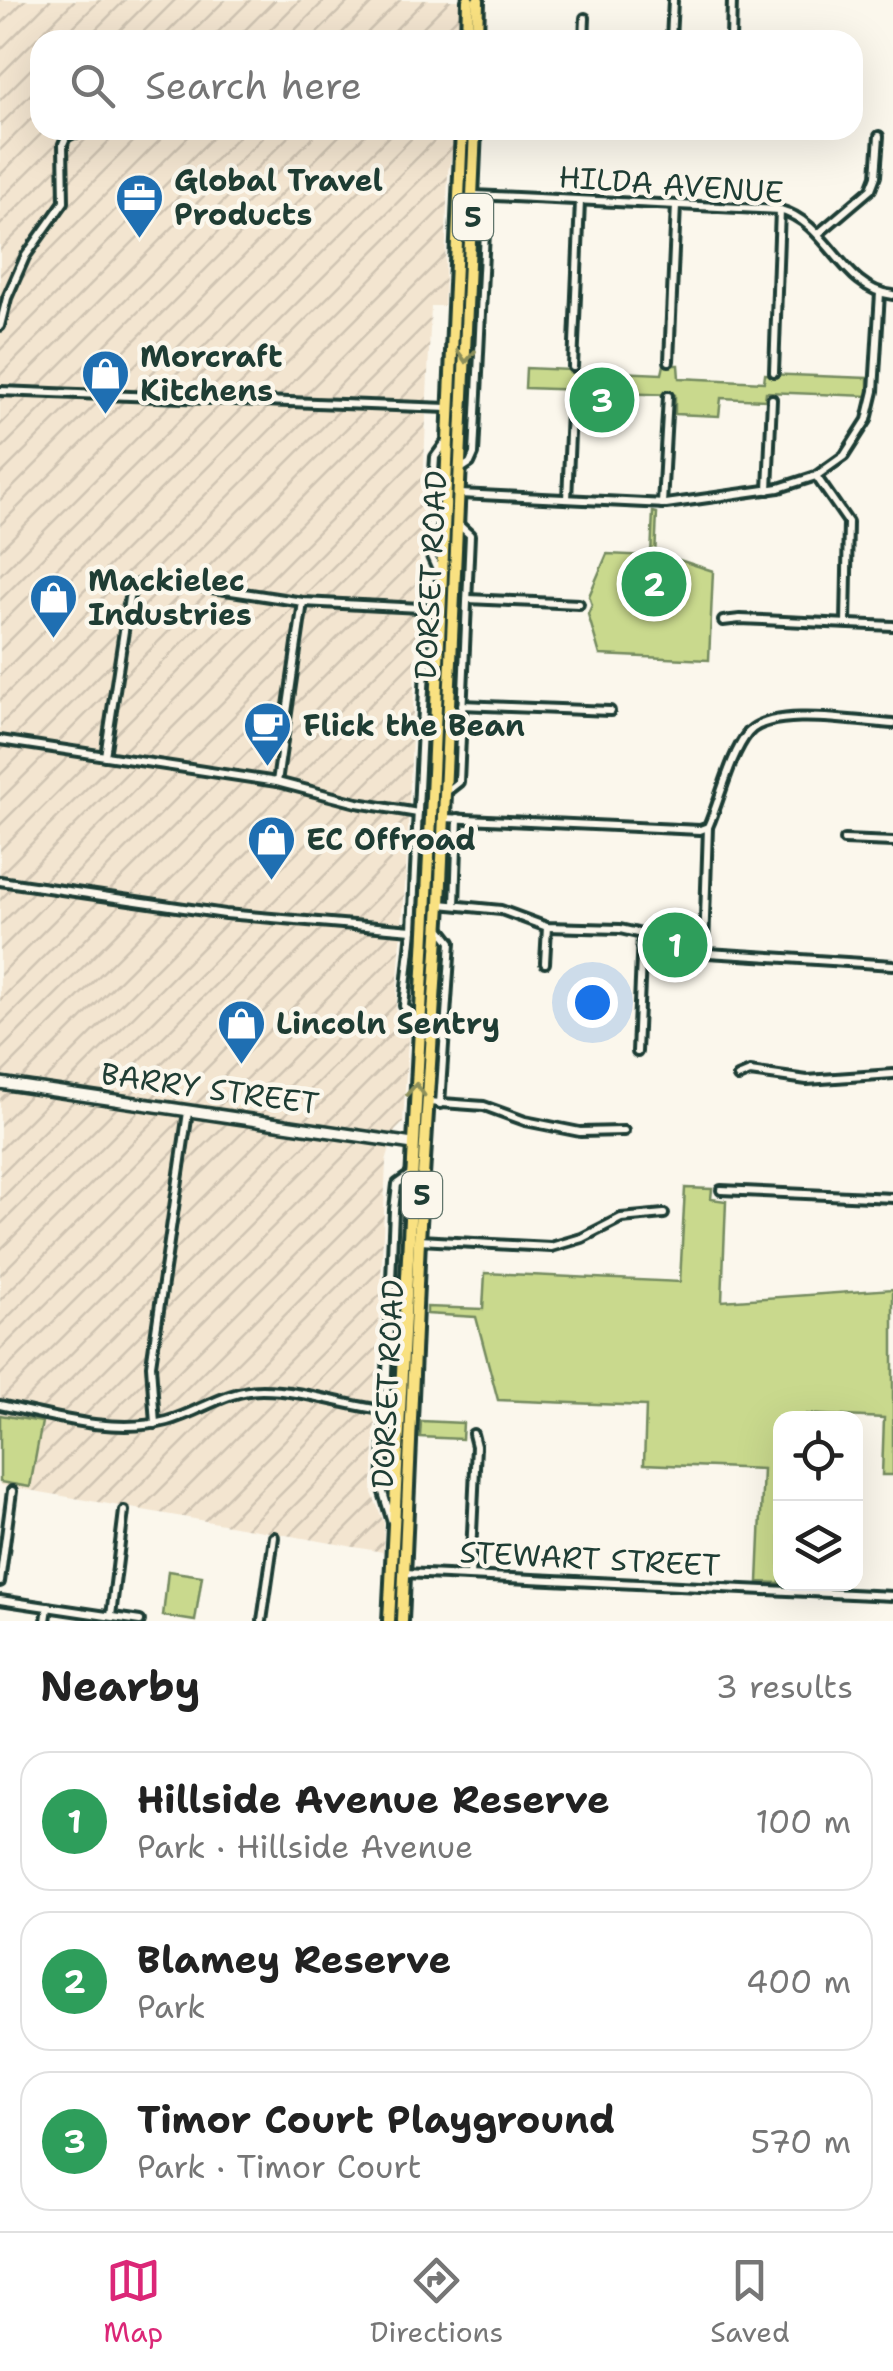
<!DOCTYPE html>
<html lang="en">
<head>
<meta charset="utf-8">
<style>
	:root { --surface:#fff; --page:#f6f6f6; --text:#222; --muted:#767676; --line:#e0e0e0; --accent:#db2777 }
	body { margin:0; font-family:"Shantell Sans",sans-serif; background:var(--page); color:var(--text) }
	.controls { position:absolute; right:30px; bottom:30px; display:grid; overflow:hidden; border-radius:20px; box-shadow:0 10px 40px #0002 }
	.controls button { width:90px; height:90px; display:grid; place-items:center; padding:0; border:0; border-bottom:2px solid var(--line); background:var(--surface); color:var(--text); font:50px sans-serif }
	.you { position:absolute; left:592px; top:1002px; width:35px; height:35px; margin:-25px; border:8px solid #fff; border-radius:50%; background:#1a73e8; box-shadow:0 0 0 15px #1a73e833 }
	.badge { display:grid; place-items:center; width:65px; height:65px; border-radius:50%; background:var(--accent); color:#fff; font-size:32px; font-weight:700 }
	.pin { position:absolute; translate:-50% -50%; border:5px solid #fff; box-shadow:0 2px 10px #0006 }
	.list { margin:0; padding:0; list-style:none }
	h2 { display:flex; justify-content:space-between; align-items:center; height:130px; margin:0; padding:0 40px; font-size:42px }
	h2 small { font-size:32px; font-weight:400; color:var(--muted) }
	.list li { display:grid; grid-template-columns:65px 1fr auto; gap:30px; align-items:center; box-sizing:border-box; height:140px; margin:0 20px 20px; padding:0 20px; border:2px solid var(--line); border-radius:30px }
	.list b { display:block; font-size:38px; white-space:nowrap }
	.list p { margin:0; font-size:32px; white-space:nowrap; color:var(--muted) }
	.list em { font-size:32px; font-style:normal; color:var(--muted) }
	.icon { flex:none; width:55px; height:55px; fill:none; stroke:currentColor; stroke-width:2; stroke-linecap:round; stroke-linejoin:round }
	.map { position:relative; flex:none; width:893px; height:1621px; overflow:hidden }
	.search { position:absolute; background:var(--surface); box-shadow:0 10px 40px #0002; left:30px; right:30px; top:30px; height:110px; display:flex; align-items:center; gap:25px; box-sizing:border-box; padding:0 35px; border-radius:30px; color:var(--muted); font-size:38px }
	.sheet { height:610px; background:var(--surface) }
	nav { display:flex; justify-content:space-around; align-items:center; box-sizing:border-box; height:140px; border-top:2px solid var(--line); background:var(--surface); font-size:28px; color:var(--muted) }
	nav a { display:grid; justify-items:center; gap:5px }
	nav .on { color:var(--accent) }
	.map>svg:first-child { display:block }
</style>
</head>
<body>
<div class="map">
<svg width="893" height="1621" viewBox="0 0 893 1621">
	<defs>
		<pattern id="industrial-furrows" width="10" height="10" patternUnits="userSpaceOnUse" patternTransform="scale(2.5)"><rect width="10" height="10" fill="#f3e5d0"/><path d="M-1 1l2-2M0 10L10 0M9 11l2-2" fill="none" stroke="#d0c5b3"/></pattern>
	</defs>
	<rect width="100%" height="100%" fill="#fbf7ec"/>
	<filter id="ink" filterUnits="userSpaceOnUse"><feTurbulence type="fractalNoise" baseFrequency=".01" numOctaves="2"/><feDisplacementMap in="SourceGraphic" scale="20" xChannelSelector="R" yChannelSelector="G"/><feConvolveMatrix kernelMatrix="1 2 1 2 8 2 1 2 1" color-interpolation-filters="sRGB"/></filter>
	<g filter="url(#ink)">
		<path fill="url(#industrial-furrows)" d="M0,0H460V40H40V130H458L448,171L444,306H431L406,871L395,1020L409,1022L403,1123L395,1131L386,1162L372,1493L384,1523L383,1552L0,1485Z"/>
		<g fill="#c9d98d" stroke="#748b60" stroke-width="2.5">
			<path d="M664,365H678L679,378L764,382L765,374L868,378V396L766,392L765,400L721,398L719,416L675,414V395L619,393L618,412L582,410L583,390L525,388L526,368L662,374Z"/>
			<path d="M653,512L657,513L655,557H670L713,571L709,660L600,655L588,614L592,605L589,596L607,554L651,556Z"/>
			<path d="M651,927L697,929L696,963L650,961L654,938Z"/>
			<path d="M685,1188L712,1189L711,1199L726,1201L722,1301L893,1289V1475H882L884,1418L806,1414L805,1418H780V1583L758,1582L763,1469L644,1464L646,1406L498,1400L476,1317L427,1314V1307L483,1309L485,1273L680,1282Z"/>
			<path d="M0,1415L42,1422L30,1487L0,1482Z"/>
			<path d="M421,1421L463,1423L462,1439L420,1437Z"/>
			<path d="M168,1571L202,1576L195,1621L163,1616Z"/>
		</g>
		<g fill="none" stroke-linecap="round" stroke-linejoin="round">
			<defs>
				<g id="street">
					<path d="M584,40L585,18"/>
					<path d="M671,40L673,0"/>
					<path d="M731,40L732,0"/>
					<path d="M474,195L780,210C829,223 841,289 893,295"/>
					<path d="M818,234L871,189L876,176L879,136"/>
					<path d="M0,326L7,298L25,257L64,202L63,144L66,137L74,133L137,130"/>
					<path d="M669,361L676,205"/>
					<path d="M573,367L580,201"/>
					<path d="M774,372L780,210"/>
					<path d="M0,391L448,408"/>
					<path d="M461,469L470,463L474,454L485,232L484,226L473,214"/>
					<path d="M816,476L848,522L846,623"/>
					<path d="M768,490L772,399"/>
					<path d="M460,494L666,504L779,488L816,476L844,456L867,420L874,391L880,293"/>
					<path d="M567,499L572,391"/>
					<path d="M662,504L668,396"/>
					<path d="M441,579L429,552L435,457L448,439"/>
					<path d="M468,599L579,604"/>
					<path d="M723,621L740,619L893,626"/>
					<path d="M462,705L610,711"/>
					<path d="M0,740L277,782L357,803L418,813"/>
					<path d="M105,756L129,598C134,583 143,579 159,580L303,602L440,609"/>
					<path d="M277,782L303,602"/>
					<path d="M445,793L459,782L470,535L458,524"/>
					<path d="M444,818L700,830L708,827C720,800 730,755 748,733C771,706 859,722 893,724"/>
					<path d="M708,827L704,948L708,953L893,965"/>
					<path d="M844,840L893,842"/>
					<path d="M0,881L225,914L412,930"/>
					<path d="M440,904L501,910L547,927L620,929L642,934L637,1052"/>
					<path d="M455,905L458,818"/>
					<path d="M545,963L547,927"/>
					<path d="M419,1024L404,1006L412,930L425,669L428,652L439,637"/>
					<path d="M738,1077L750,1072L807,1080L893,1074"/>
					<path d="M428,1102L484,1106L525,1121L580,1132L624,1131"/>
					<path d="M440,1104L451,942L440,928"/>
					<path d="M721,1190L893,1198"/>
					<path d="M419,1240L551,1247L582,1238L621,1218L664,1214"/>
					<path d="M0,1405C52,1416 114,1435 167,1421C200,1412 226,1390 262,1390C308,1390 353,1409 399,1412"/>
					<path d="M155,1424L151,1365L188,1112"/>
					<path d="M392,1522L382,1489L394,1210L397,1184L411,1174"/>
					<path d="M404,1573L893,1596"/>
					<path d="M470,1576L476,1446L473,1434"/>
					<path d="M0,1582L12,1491"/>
					<path d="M0,1600L140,1621"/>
					<path d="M111,1616L124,1511"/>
					<path d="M46,1621L48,1607"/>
					<path d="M262,1621L274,1537"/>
				</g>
				<path id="secondary" d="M0,1083L413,1144"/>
				<g id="primary">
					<path d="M467,40L468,0"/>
					<path d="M477,40L478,0"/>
					<path d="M389,1621L431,818L462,130"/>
					<path d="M402,1621L419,1240L440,904L475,130"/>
				</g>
			</defs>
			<use href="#street" stroke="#1f3d34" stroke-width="14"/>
			<use href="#secondary" stroke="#1f3d34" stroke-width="16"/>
			<use href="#primary" stroke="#1f3d34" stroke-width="18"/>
			<use href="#street" stroke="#fbf7ec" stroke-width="6"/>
			<use href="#secondary" stroke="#fbf7ec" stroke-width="9"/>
			<use href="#primary" stroke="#f9e181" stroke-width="10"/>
		</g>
		<defs><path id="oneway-chevron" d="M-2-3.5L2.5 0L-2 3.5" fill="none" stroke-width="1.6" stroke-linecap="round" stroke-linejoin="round" transform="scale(2.5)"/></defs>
		<g stroke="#8c8f5a">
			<use href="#oneway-chevron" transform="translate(466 356) rotate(92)"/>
			<use href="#oneway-chevron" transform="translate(416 1090) rotate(-87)"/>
		</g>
	</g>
	<defs>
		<symbol id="office-pin" viewBox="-11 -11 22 30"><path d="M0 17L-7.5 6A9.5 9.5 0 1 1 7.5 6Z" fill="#1f6fb2" stroke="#fbf7ec"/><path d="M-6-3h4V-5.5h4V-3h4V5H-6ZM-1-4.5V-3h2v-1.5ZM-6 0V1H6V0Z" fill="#fff"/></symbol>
		<symbol id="shop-pin" viewBox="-11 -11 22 30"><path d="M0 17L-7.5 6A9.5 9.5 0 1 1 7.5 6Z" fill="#1f6fb2" stroke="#fbf7ec"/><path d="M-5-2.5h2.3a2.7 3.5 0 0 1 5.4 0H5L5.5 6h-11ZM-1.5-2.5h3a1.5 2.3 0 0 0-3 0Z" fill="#fff"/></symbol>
		<symbol id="cafe-pin" viewBox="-11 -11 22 30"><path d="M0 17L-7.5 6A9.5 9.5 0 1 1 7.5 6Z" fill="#1f6fb2" stroke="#fbf7ec"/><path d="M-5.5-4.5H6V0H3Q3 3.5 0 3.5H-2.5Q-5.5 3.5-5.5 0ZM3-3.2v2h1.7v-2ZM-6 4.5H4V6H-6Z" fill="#fff"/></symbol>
	</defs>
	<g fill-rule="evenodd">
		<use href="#office-pin" x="112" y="170" width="55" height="75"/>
		<use href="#shop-pin" x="78" y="346" width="55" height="75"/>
		<use href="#shop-pin" x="26" y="570" width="55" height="75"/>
		<use href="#cafe-pin" x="240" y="698" width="55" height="75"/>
		<use href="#shop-pin" x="244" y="812" width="55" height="75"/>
		<use href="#shop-pin" x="214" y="996" width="55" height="75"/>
	</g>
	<g text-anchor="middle" stroke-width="9" stroke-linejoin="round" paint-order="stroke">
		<g fill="#fbf7ec" stroke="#61756b" stroke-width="2.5">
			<rect x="453" y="194" width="40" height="46" rx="8"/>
			<rect x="402" y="1172" width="40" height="46" rx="8"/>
		</g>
		<g font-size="28" font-weight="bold" fill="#1f3d34">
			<text x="473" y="227">5</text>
			<text x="422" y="1205">5</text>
		</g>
		<g font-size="30" font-weight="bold" fill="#1f3d34" stroke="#fbf7ec" text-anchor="start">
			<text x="174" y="191">Global Travel<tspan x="174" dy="34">Products</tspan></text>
			<text x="140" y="367">Morcraft<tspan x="140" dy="34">Kitchens</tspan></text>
			<text x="88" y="591">Mackielec<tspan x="88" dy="34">Industries</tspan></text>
			<text x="303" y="736">Flick the Bean</text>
			<text x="306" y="850">EC Offroad</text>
			<text x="276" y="1034">Lincoln Sentry</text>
		</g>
		<g font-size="30" fill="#1f3d34" stroke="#fbf7ec">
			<text transform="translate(671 185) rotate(4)" y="10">HILDA AVENUE</text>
			<text transform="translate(431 575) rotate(-87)" y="10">DORSET ROAD</text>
			<text transform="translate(210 1089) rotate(8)" y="10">BARRY STREET</text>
			<text transform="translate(388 1384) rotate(-87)" y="10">DORSET ROAD</text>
			<text transform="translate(590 1559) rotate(3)" y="10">STEWART STREET</text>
		</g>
	</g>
</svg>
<div class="controls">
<button><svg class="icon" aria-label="locate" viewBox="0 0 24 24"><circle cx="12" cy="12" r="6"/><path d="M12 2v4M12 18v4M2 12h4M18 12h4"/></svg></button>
<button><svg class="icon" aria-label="layers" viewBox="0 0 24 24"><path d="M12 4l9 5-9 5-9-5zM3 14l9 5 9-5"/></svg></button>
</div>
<div class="you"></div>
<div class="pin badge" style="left:675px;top:945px;background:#2e9e5b">1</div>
<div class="pin badge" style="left:654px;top:584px;background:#2e9e5b">2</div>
<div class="pin badge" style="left:602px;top:400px;background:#2e9e5b">3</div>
<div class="search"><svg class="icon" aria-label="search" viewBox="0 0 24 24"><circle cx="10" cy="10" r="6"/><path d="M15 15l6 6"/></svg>Search here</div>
</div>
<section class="sheet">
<h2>Nearby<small>3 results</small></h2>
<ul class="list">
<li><span class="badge" style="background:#2e9e5b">1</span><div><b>Hillside Avenue Reserve</b><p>Park · Hillside Avenue</p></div><em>100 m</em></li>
<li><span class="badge" style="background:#2e9e5b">2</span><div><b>Blamey Reserve</b><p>Park</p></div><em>400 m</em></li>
<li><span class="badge" style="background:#2e9e5b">3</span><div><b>Timor Court Playground</b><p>Park · Timor Court</p></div><em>570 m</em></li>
</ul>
</section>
<nav>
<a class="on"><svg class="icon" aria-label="map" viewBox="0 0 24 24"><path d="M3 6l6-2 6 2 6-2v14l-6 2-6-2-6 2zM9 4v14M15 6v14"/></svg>Map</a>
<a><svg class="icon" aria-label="directions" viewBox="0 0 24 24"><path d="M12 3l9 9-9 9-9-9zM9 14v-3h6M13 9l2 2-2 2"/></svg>Directions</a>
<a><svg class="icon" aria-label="saved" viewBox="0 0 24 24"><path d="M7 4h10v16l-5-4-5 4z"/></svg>Saved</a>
</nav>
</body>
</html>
